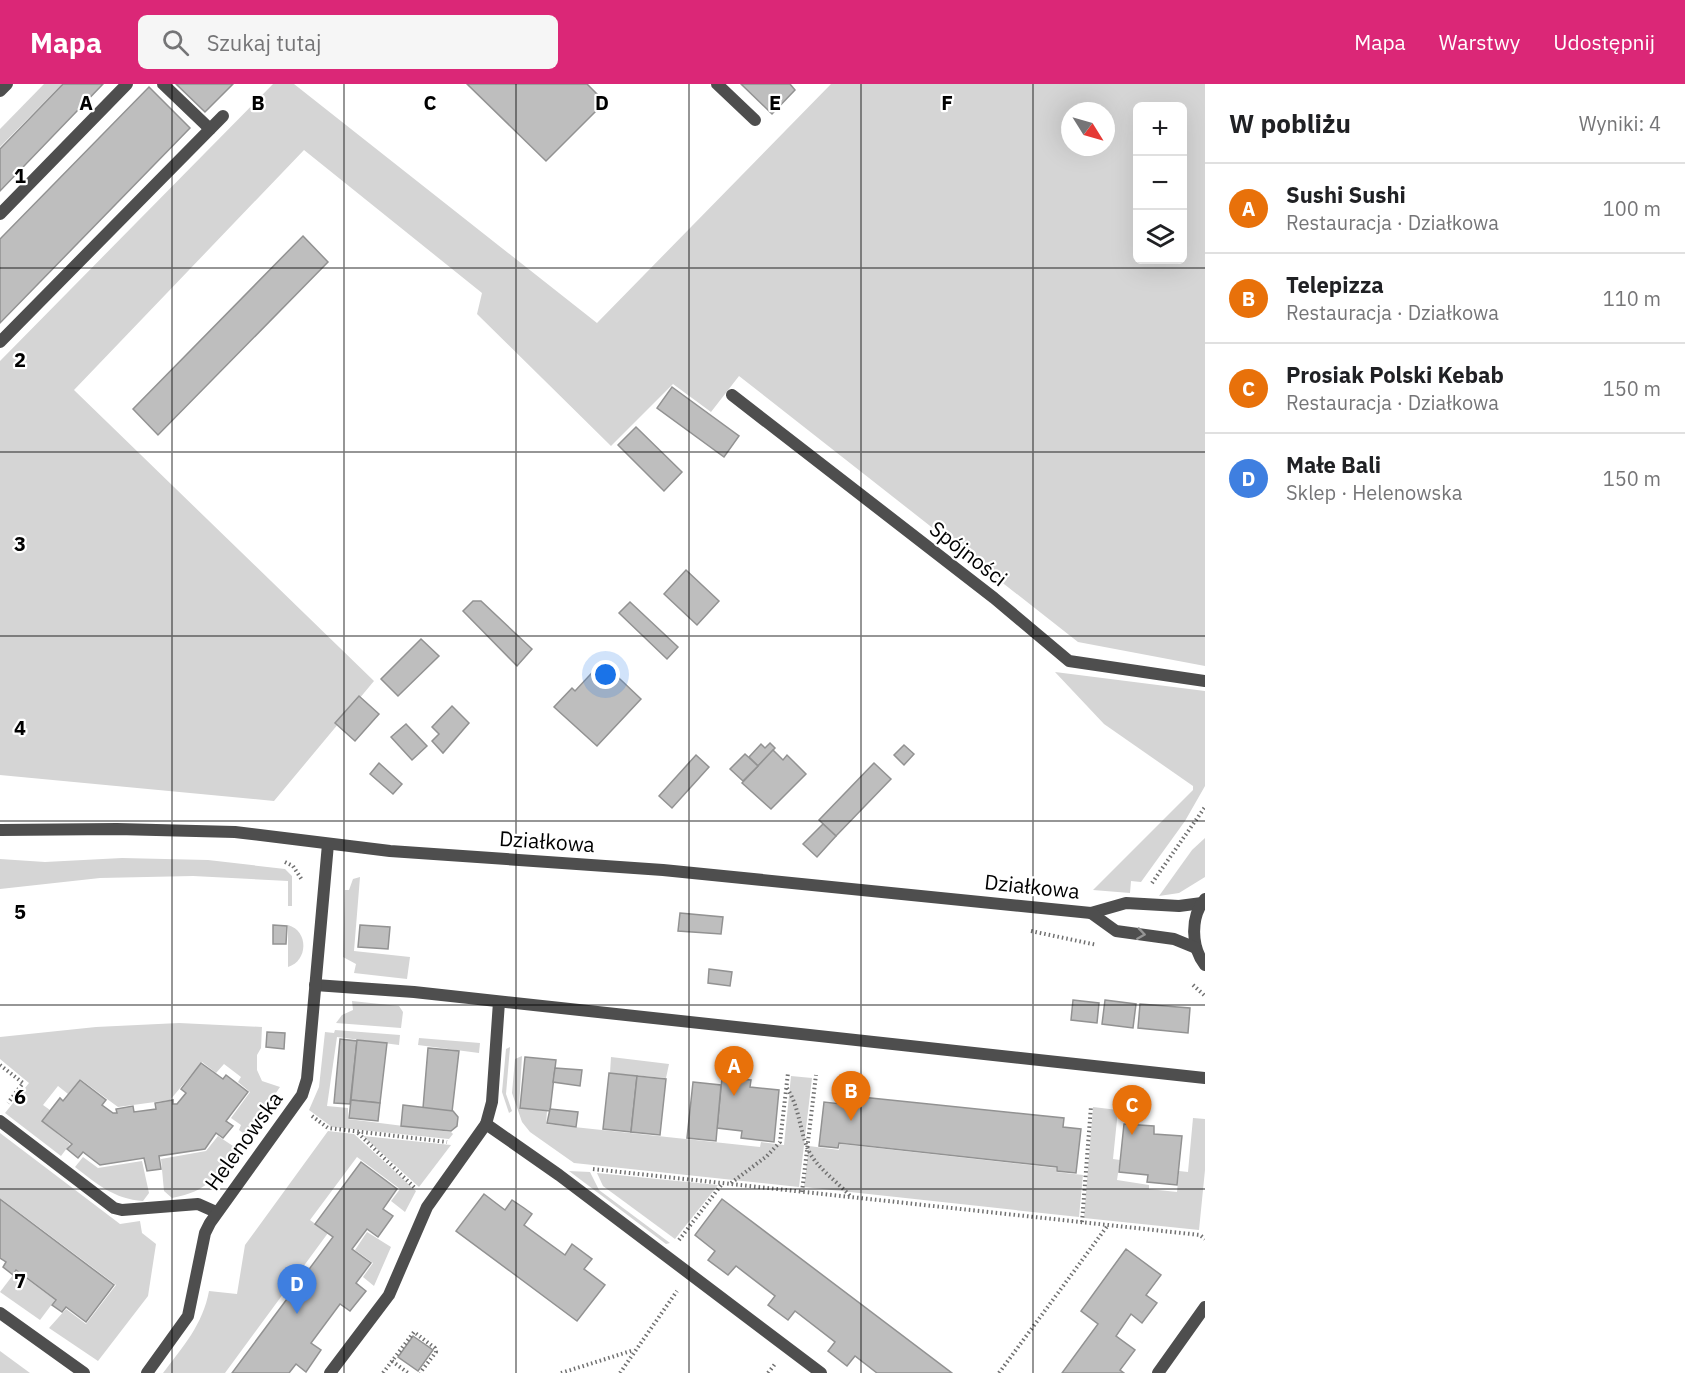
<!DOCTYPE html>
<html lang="pl">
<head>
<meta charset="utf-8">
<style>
	:root { --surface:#fff; --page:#f6f6f6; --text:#202124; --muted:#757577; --line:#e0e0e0; --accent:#db2777 }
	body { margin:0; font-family:"IBM Plex Sans",sans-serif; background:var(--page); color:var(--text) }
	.controls { position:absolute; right:18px; top:18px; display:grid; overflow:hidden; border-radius:9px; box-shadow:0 6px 24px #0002 }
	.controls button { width:54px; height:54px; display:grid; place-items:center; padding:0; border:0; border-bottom:2px solid var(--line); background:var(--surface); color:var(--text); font:30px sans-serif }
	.compass { position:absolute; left:1061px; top:18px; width:54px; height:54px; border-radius:50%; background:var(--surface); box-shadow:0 6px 24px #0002; rotate:127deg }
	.you { position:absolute; left:606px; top:591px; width:21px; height:21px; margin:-15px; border:4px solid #fff; border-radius:50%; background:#1a73e8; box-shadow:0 0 0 9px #1a73e833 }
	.badge { display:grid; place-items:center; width:39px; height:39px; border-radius:50%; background:var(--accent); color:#fff; font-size:20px; font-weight:700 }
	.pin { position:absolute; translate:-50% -50px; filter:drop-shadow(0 2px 3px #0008) }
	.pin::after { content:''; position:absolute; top:32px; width:21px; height:18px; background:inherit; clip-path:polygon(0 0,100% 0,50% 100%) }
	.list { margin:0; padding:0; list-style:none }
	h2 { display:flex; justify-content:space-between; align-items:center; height:78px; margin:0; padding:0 24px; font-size:26px }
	h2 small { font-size:20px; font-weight:400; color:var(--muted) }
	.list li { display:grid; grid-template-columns:39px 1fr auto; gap:18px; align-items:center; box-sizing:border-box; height:90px; padding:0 24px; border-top:2px solid var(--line) }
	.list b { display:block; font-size:22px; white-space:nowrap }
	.list p { margin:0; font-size:20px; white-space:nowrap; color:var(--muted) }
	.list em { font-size:20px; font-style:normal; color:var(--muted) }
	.icon { flex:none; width:33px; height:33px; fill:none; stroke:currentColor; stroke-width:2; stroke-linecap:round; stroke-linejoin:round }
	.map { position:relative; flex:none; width:1205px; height:1289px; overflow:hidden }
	header { display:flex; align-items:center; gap:36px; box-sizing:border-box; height:84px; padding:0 30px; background:var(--accent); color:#fff }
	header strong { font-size:28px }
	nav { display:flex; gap:33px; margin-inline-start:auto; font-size:21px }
	.search { width:420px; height:54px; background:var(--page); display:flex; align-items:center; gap:15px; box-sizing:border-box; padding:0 21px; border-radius:9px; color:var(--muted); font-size:22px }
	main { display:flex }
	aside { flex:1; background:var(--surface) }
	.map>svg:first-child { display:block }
</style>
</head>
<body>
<header>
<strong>Mapa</strong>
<div class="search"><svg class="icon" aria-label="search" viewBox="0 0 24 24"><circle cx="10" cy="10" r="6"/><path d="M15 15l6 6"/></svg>Szukaj tutaj</div>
<nav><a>Mapa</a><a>Warstwy</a><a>Udostępnij</a></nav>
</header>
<main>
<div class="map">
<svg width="1205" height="1289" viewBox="0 0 1205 1289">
	<rect width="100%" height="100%" fill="#fff"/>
	<g fill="#d5d5d5" fill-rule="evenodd">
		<path d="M44,0H62L0,63V45Z"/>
		<path d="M273,0H294L597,239L831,0H1205V582L1078,558L739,292L711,328L673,300L611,362L477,230L482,209L304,66L74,306L374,597L274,717L0,691V277ZM1138,22H1182V176H1138ZM1070,27H1106V63H1070Z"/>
		<path d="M1055,588L1205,607V702L1185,737L1141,798L1131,797L1130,809L1093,806L1193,706V702L1104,640Z"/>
		<path d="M1205,754V793L1179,809L1159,812L1192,766Z"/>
		<path d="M122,774L208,776L285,785L292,792V822H288V797L193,792L100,794L0,805V775L45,778Z"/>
		<path d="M360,793L354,867L410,873L407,895L354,889L356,880L343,873L345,806H349L353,795Z"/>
		<path d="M288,841C309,847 308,877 288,883Z"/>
		<path d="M352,917L399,922L403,928L401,944L336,939L342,931L353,926Z"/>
		<path d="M179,939L262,943L261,964L257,971V986L262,997L280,1003L249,1048L243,1049L239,1046L241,1041L231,1034L250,1008L238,998L241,993L224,980L216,989L202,978L170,1016L118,1023L80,995L68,1010L58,1002L43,1021L50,1026L42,1037L70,1060L61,1072L5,1029L29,999L0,975V953L96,943Z"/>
		<path d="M335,946L400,951L399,961L337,953L327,1022L348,1024V1035L451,1048L453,1050L449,1055L332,1043L309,1026L319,1003L325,948L334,949Z"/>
		<path d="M419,954L480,959L479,969L418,961Z"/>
		<path d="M510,963L506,1010L512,1027L509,1029L502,1008L506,965Z"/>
		<path d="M522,972L519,1024L547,1027L546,1040L760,1063L761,1058L784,1061L791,992L812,994L799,1103L574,1079L530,1048L522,1038L512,1009L515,975Z"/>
		<path d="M611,973L669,980L666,994L610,989Z"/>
		<path d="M1093,1023L1118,1026L1113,1075L1120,1076L1117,1096L1149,1101V1105L1177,1108L1179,1087L1188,1088L1193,1034L1205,1035V1086L1199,1146L1084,1134Z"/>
		<path d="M328,1047L354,1050L416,1107L405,1128L391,1117L400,1105L357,1073L310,1136L328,1149L225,1289H163C183,1263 203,1240 209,1207L237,1210L245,1161Z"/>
		<path d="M0,1049L120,1140L140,1137L142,1149L156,1160L148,1212L98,1277L49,1244L66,1225L86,1240L116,1201L0,1114Z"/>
		<path d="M218,1052L233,1062L234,1068C211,1096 210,1106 172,1114L164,1107L161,1075L206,1067Z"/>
		<path d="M363,1052L451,1061L419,1103Z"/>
		<path d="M840,1060L1056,1084V1088L1083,1091L1079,1133L804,1103L809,1062L839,1066Z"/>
		<path d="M83,1073L98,1084L142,1077L149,1109L143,1117C114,1115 97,1100 75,1083Z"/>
		<path d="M569,1087L590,1088L599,1106L670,1159L666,1160Z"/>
		<path d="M597,1089L718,1101L675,1155L603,1102Z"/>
		<path d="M367,1148L391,1163L374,1202L363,1193L373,1179L355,1166Z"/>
		<path d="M16,1187L55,1216L40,1236L0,1208Z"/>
		<path d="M0,1267L30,1289H0Z"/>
	</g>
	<g fill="#bebebe" stroke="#929292" stroke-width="1.5">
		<path d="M63,0H103L0,107V65Z"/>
		<path d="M176,0H233L205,28Z"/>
		<path d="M467,0H587L605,18L546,77Z"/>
		<path d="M741,0H790L795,6L772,30Z"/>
		<path d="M149,3L190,44L0,239V155Z"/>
		<path d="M303,152L328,178L158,351L133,325Z"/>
		<path d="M672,303L739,352L724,373L657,324Z"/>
		<path d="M636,343L682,388L664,407L618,361Z"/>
		<path d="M686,486L719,517L697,541L664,510Z"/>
		<path d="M473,517H481L532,565L517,582L463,527Z"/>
		<path d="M630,518L678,563L667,575L619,529Z"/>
		<path d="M421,555L439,572L398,612L381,595Z"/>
		<path d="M602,578L641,615L597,662L554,623L572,604L575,607Z"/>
		<path d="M359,612L379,630L355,657L335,639Z"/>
		<path d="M452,622L469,639L443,669L432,657L439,650L432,643Z"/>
		<path d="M406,640L427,662L412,676L391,653Z"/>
		<path d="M770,659L775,664L758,682L749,673L761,660L765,664Z"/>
		<path d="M904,661L914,670L904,681L894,671Z"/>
		<path d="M773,666L783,676L787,671L806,690L771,725L742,699Z"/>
		<path d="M745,670L758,682L743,697L730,685Z"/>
		<path d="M696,671L709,683L672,724L659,712Z"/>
		<path d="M379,679L402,700L393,710L370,690Z"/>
		<path d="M874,679L891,695L836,752L819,736Z"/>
		<path d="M823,740L836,752L817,773L803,760Z"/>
		<path d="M680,829L723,833L721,850L678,847Z"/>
		<path d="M273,841L287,842L286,860H273Z"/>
		<path d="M360,841L390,843L388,865L358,863Z"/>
		<path d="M709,885L732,888L730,902L708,899Z"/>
		<path d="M1073,916L1099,919L1097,939L1071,936Z"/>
		<path d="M1105,916L1136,920L1133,944L1102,940Z"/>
		<path d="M1140,920L1190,924L1188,949L1138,944Z"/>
		<path d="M267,948L285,949L284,965L266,963Z"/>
		<path d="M340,955L357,957L350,1020L334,1019Z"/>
		<path d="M357,956L387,959L380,1019L351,1016Z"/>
		<path d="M428,964L459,967L452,1028L423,1024Z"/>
		<path d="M525,973L556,976L550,1027L520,1024Z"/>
		<path d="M201,979L223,995L226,991L248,1008L226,1037L233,1042L223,1054L216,1049L205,1065L159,1072L161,1085L147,1087L144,1074L100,1081L83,1068L78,1074L67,1065L72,1060L42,1037L60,1014L63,1017L80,996L106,1016L102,1021L113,1029H117L116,1025L133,1022L134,1028L156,1025L155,1019L173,1016V1020H177L186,1009L181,1005Z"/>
		<path d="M555,984L582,986L580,1002L553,998Z"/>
		<path d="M609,989L637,992L631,1048L603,1045Z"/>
		<path d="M637,992L666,995L660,1051L631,1048Z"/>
		<path d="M722,994L751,996L750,1003L779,1006L774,1058L741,1054L742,1047L717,1044Z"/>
		<path d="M693,998L721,1001L716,1057L687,1054Z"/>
		<path d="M842,1011L1064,1034L1063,1043L1081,1045L1076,1089L1057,1087V1083L839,1059L838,1064L819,1062L824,1018L841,1020Z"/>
		<path d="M351,1016L380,1019L378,1037L349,1034Z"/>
		<path d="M403,1021L453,1027L458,1033L457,1042L451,1047L401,1042Z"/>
		<path d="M550,1025L578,1028L576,1043L547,1039Z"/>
		<path d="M1124,1040L1154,1042V1050L1182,1052L1177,1101L1147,1098L1148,1091L1119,1088Z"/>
		<path d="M361,1078L397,1105L383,1125L393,1132L378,1153L367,1145L352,1165L371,1179L356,1199L366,1207L350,1227L340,1220L311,1259L321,1266L306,1288L296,1280L289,1289H232L333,1153L315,1140Z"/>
		<path d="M484,1110L505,1126L512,1116L524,1124L532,1130L524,1141L565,1171L572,1160L592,1175L584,1185L605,1201L577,1237L456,1147Z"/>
		<path d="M0,1115L114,1201L86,1238L66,1223L62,1228L52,1221L56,1216L16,1186L13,1191L3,1183L6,1178L0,1174Z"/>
		<path d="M722,1115L952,1289H877L855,1272L847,1282L828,1267L835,1258L795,1227L788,1236L768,1221L775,1212L736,1182L728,1191L708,1176L715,1167L695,1151Z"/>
		<path d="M1126,1165L1161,1191L1146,1211L1157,1219L1142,1239L1131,1230L1116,1252L1135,1266L1120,1286L1124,1289H1062L1098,1240L1081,1227Z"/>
		<path d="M413,1252L433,1266L418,1287L398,1273Z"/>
	</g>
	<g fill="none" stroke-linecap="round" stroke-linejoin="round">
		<g stroke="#707070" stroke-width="4" stroke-dasharray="1.5 3" stroke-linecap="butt">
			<path d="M285,778L293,782L302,796"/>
			<path d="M1152,799L1205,723"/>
			<path d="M1031,847L1097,861"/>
			<path d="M1193,901L1205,912"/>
			<path d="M0,981L23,999L8,1019"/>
			<path d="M787,1004C799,1023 799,1042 807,1063C814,1082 837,1097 851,1113"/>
			<path d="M312,1032L328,1044L447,1058"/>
			<path d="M358,1049L415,1104"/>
			<path d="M593,1085L1200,1151L1205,1155"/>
			<path d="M731,1099L767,1072L780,1058L788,989"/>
			<path d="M802,1108L816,991"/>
			<path d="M1082,1138L1091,1022"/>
			<path d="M679,1156L722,1100"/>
			<path d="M392,1277L408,1289"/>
			<path d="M383,1289L414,1248L435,1264L436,1268L420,1289"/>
			<path d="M561,1289L634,1266"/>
			<path d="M620,1289L677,1207"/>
			<path d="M768,1289L775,1280"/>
			<path d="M999,1289L1108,1141"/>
		</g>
		<g stroke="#4e4e4e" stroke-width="12">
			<path d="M163,0L210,45"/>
			<path d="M717,0L755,36"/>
			<path d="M0,130L127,0"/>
			<path d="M0,258L223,32"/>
			<path d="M732,311L994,514L1069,577L1205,597"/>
			<path d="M315,901L414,908L1205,994"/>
			<path d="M0,1037L114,1124L122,1126L198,1120L216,1128"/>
			<path d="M486,1040L559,1091L821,1289"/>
			<path d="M0,1229L84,1289"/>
			<path d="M330,1289L389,1211L427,1123L486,1040L492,1018L499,918"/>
		</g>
		<g stroke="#4e4e4e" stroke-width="12">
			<path d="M147,1289L188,1232L205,1149L210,1139L302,1011L307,995L328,760"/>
			<path d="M1158,1289L1205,1223"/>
		</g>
		<g stroke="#4e4e4e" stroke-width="12">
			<path d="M0,7L7,0"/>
			<path d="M0,746L117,745L235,748L390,767L663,786L1091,829L1126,819L1179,822L1202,819"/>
			<path d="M1205,815C1190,833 1191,863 1205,881"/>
			<path d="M1091,829L1116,847L1174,855L1196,864"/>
		</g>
	</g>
	<defs><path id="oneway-chevron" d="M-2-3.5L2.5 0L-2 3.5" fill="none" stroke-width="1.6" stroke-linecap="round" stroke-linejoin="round" transform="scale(1.5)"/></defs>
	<use stroke="#959595" href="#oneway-chevron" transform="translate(1141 850) rotate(8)"/>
	<path fill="none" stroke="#000" stroke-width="1.5" stroke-opacity="0.55" d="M172,0V1289M344,0V1289M516,0V1289M689,0V1289M861,0V1289M1033,0V1289M0,184H1205M0,368H1205M0,552H1205M0,737H1205M0,921H1205M0,1105H1205"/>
	<g text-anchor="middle" stroke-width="4.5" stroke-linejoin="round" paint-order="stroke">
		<g font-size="21" fill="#000" stroke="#fff">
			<text transform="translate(968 470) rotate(38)" y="7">Spójności</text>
			<text transform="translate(547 758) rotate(4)" y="7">Działkowa</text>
			<text transform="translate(1032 803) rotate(6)" y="7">Działkowa</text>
			<text transform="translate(244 1057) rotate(-54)" y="7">Helenowska</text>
		</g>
	</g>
	<g font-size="20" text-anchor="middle" font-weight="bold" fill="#000" stroke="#fff" stroke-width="4.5" stroke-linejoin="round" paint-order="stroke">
		<text x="86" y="26">A</text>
		<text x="258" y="26">B</text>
		<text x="430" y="26">C</text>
		<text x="602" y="26">D</text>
		<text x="775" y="26">E</text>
		<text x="947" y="26">F</text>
		<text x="20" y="99">1</text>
		<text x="20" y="283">2</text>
		<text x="20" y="467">3</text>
		<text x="20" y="651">4</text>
		<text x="20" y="835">5</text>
		<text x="20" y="1020">6</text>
		<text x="20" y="1204">7</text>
	</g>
</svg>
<div class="controls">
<button>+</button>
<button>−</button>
<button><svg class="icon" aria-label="layers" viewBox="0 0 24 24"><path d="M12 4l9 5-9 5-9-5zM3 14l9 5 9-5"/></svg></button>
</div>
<svg class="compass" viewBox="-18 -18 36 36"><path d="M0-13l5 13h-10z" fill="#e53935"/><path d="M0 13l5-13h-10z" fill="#757577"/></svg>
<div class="you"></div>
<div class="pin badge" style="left:734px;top:1012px;background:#e8710a">A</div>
<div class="pin badge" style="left:851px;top:1037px;background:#e8710a">B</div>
<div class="pin badge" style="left:1132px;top:1051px;background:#e8710a">C</div>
<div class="pin badge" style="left:297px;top:1230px;background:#3f7fe0">D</div>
</div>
<aside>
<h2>W pobliżu<small>Wyniki: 4</small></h2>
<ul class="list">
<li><span class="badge" style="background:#e8710a">A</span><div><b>Sushi Sushi</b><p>Restauracja · Działkowa</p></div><em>100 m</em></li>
<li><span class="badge" style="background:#e8710a">B</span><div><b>Telepizza</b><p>Restauracja · Działkowa</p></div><em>110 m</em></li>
<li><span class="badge" style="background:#e8710a">C</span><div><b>Prosiak Polski Kebab</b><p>Restauracja · Działkowa</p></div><em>150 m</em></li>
<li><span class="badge" style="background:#3f7fe0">D</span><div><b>Małe Bali</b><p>Sklep · Helenowska</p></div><em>150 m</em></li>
</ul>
</aside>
</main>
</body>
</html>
